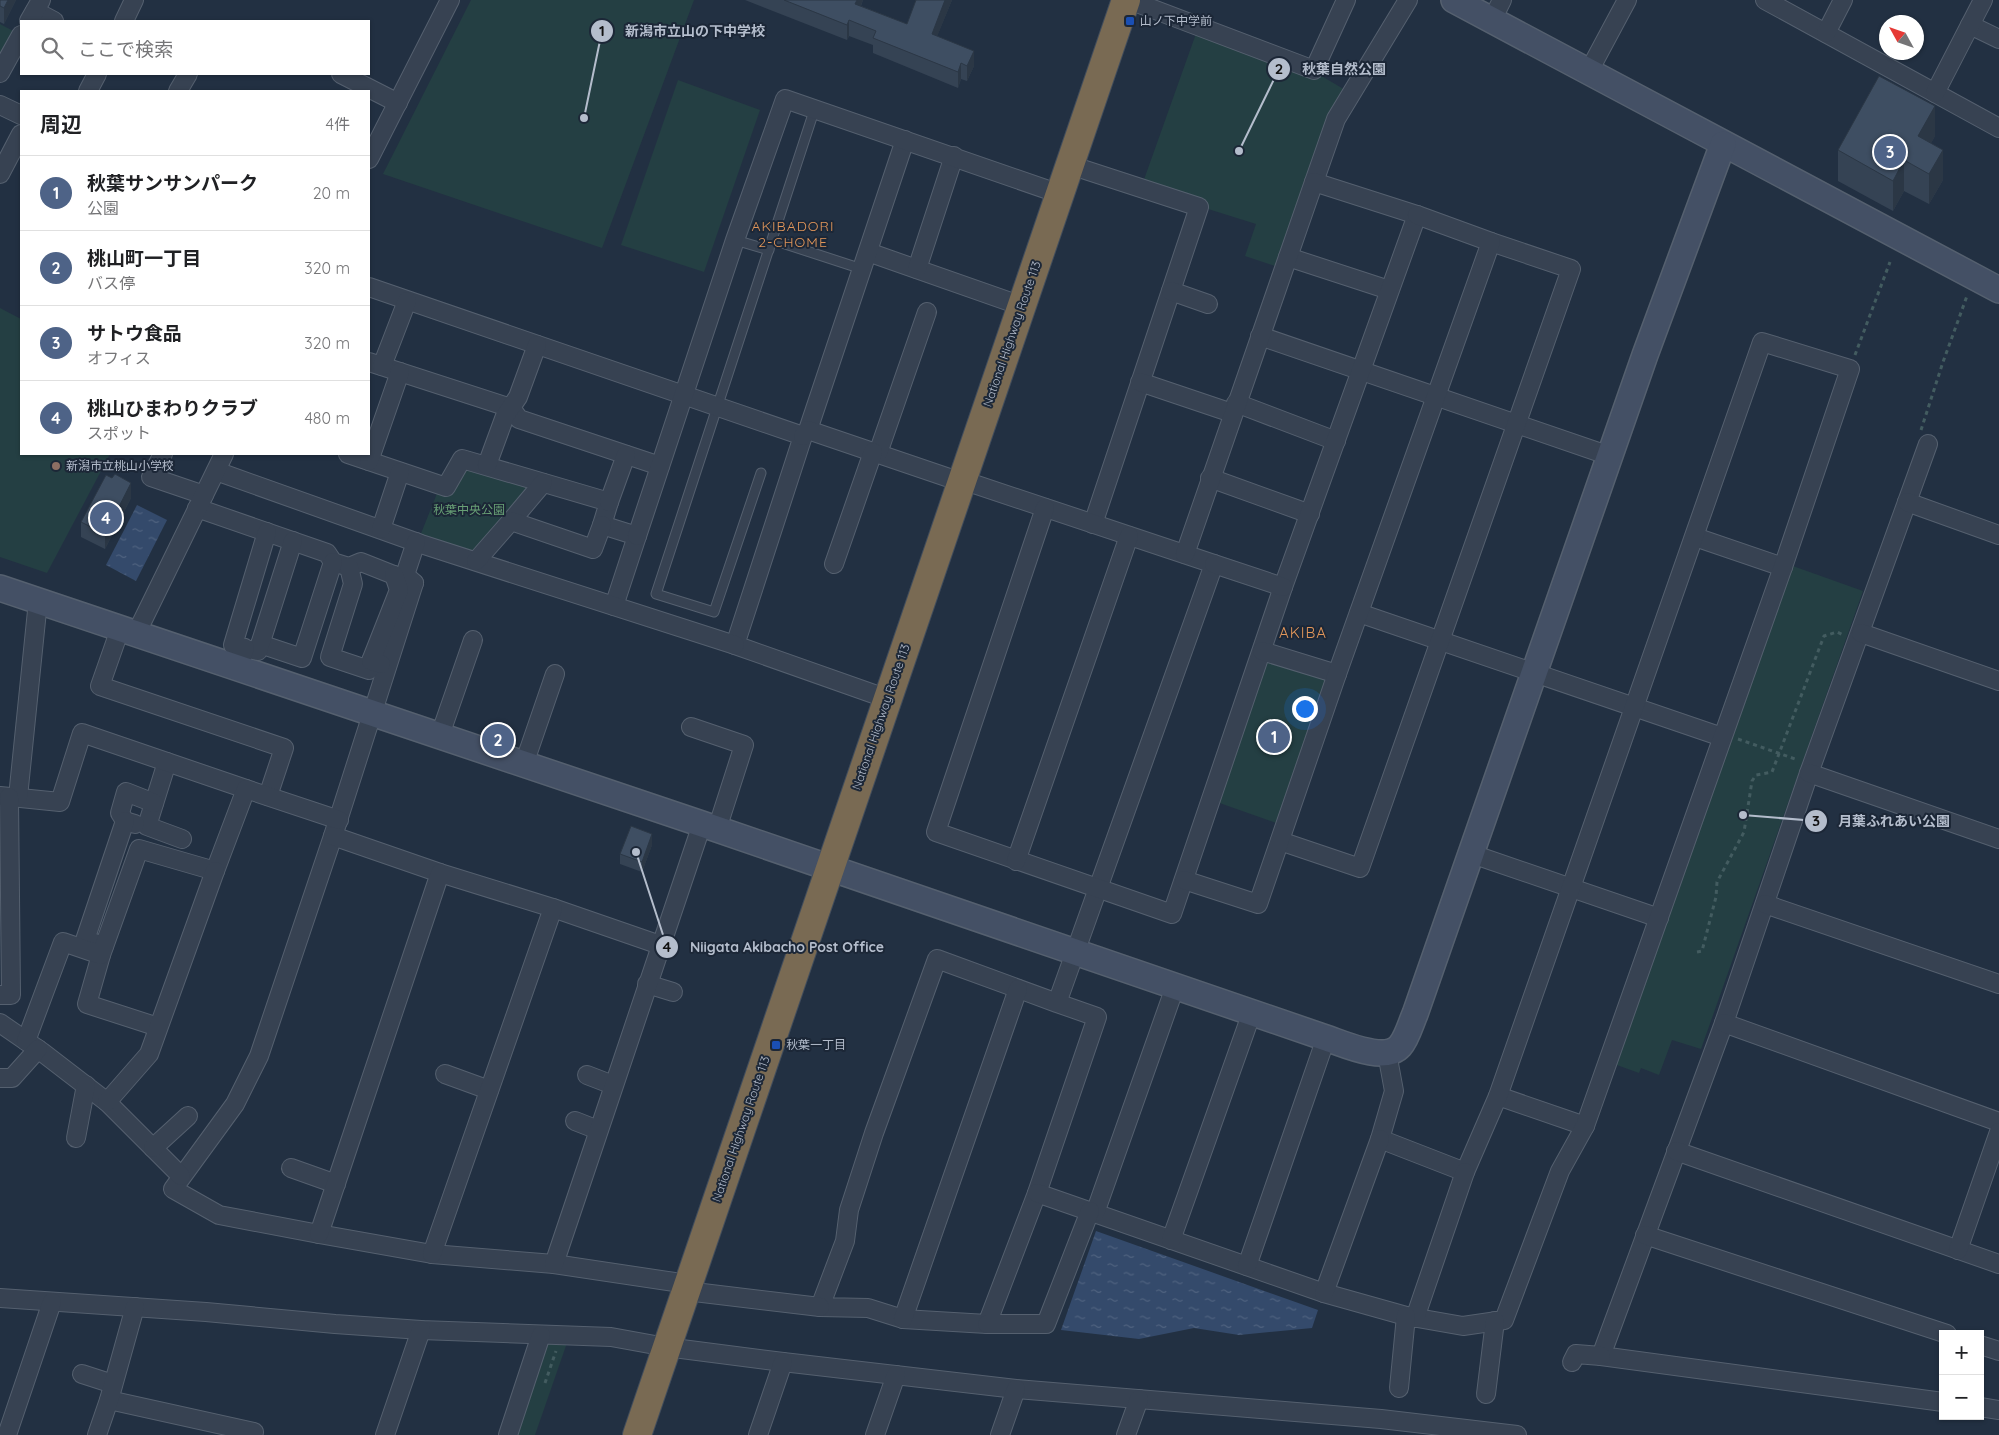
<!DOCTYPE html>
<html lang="ja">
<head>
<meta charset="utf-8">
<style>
	:root { --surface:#fff; --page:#f2f2f2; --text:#202124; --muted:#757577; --line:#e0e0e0; --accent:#4e6387 }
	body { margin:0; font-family:Quicksand,"Noto Sans JP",sans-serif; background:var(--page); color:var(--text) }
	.controls { position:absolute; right:15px; bottom:15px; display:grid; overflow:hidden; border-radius:0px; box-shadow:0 1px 4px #0004 }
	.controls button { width:45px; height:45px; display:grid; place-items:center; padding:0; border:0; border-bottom:1px solid var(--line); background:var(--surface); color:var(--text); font:25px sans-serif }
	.compass { position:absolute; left:1879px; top:15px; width:45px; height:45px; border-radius:50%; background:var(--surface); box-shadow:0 1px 4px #0004; rotate:310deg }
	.you { position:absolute; left:1304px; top:708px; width:18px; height:18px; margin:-12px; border:4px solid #fff; border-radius:50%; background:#1a73e8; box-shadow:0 0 0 8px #1a73e833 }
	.badge { display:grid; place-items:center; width:32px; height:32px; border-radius:50%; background:var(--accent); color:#fff; font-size:16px; font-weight:700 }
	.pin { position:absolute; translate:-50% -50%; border:2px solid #fff; box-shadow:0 1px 5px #0006 }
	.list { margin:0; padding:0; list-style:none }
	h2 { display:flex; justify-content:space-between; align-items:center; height:65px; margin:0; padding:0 20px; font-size:21px }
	h2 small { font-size:16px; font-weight:400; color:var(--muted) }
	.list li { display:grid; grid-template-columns:32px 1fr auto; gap:15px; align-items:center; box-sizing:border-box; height:75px; padding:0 20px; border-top:1px solid var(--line) }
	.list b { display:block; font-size:19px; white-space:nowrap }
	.list p { margin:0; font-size:16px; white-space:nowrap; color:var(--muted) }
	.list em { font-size:16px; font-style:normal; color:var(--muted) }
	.icon { flex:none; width:28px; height:28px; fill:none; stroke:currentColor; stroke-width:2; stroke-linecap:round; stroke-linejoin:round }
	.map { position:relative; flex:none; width:1999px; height:1435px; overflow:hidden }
	.search { position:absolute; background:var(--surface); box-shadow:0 1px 4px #0004; left:20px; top:20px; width:350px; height:55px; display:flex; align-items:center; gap:12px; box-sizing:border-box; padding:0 18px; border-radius:0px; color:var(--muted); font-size:19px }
	.panel { position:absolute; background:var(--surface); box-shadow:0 1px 4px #0004; left:20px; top:90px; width:350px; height:365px; border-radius:0px }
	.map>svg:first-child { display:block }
</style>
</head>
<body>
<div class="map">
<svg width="1999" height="1435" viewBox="0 0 1999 1435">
	<defs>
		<pattern id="water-ripples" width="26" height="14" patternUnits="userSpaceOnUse" patternTransform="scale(1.25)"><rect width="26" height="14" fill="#344a6b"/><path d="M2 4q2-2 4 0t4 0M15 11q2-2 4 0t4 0" fill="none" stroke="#4f627f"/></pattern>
	</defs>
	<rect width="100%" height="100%" fill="#223042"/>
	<g fill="#243f43">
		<path d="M471,0H694L602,248L383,174Z"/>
		<path d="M0,24L17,33L0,63Z"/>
		<path d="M1198,28L1313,71L1352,94L1284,269L1245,256L1256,224L1141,188Z"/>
		<path d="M678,80L760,110L704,272L621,245Z"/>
		<path d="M0,308L21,319V454H110L47,573L0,557Z"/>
		<path d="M460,458L539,484L475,559L418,541L442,481Z"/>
		<path d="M1790,565L1863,591L1701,1049L1672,1040L1659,1075L1641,1068L1639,1073L1614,1064Z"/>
		<path d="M1262,651L1337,674L1285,826L1211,800Z"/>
		<path d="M541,1335L568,1340L535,1435H508Z"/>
	</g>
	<g fill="url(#water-ripples)">
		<path d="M137,505L167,520L136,581L106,565Z"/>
		<path d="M1096,1231L1318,1310L1312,1328L1239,1335L1194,1328L1139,1339L1061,1330Z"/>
	</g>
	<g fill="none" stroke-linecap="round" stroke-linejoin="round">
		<defs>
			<g id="lane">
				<path d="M735,240L769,250"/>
				<path d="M773,240L862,269"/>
				<path d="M761,473L714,612L656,594L815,108"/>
			</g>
			<g id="street">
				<path d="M1129,0L1314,70L1346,0"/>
				<path d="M1765,0L1999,128"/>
				<path d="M35,11L54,21"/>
				<path d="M1492,20L1502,0"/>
				<path d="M29,21L41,0"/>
				<path d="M124,21L134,0"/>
				<path d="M1970,25L1999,39"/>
				<path d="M1826,33L1843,0"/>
				<path d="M1589,71L1627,0"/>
				<path d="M0,73L21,35"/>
				<path d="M341,74L398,103"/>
				<path d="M88,91L97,74"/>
				<path d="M178,91L188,74"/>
				<path d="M1935,93L1983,0"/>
				<path d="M0,105L21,115"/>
				<path d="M369,159L450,0"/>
				<path d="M1070,165L1199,207L1093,524"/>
				<path d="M0,174L21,134"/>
				<path d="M1314,182L1336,119L1408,0"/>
				<path d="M868,252L1022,306"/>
				<path d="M1288,257L1389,290"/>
				<path d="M917,269L954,156"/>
				<path d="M369,287L803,436L735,645L888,699"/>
				<path d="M1171,291L1208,304"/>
				<path d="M1260,336L1610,456"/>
				<path d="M369,362L511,408L519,419L660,466"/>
				<path d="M382,366L407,301"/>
				<path d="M1140,382L1232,413"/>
				<path d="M1236,403L1336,441"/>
				<path d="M808,430L905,140"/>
				<path d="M803,436L808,430L961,482"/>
				<path d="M1928,444L1809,773L1724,1023L1601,1356L1943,1402"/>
				<path d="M878,453L927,312"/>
				<path d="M163,454L151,477L204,495"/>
				<path d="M348,454L446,487L462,459L609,502L602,525L637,536L614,606"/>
				<path d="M369,461L400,372"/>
				<path d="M487,465L505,416L518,397L537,345"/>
				<path d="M216,471L421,544L735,645"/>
				<path d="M1210,478L1310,514"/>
				<path d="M962,480L1214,564L1057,1003L937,959L874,1133L849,1210L845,1241L820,1307L868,1308L903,1319L987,1324L1037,1193L1097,1017L1057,1003"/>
				<path d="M609,502L626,455"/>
				<path d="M1907,502L1999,535"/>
				<path d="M197,508L327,553L333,562L349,567L361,562L414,583"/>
				<path d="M1045,508L936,832L1172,914L1283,587L1417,215L1314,182L1185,554"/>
				<path d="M511,521L543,483"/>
				<path d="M381,529L400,472"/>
				<path d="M637,536L735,240L785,99L1060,194"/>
				<path d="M1695,537L1783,567"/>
				<path d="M416,542L405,575L414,583L333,836L259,1056L235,1104L173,1189L219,1215L319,1234L432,1254L554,1264L688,1284"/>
				<path d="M476,561L511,521L593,549L602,525"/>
				<path d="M834,564L873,452"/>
				<path d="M1214,564L1283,587"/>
				<path d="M349,567L353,584L330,657L369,670L371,661"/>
				<path d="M1359,613L1722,737"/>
				<path d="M120,629L100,686L284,748L268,796"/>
				<path d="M1861,633L1999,681"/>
				<path d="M136,634L224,454"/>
				<path d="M260,644L302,658L333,562"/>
				<path d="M253,650L258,651L293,541"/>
				<path d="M1262,651L1337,674"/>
				<path d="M381,664L371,661L399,590L394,575"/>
				<path d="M238,669L245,648L233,645L267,532"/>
				<path d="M691,727L744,745L717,829"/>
				<path d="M440,735L473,640"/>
				<path d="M167,762L147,826L182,839"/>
				<path d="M524,764L555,674"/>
				<path d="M1809,773L1999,839"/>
				<path d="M0,796L60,802L82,733L246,789"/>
				<path d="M18,797L38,601"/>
				<path d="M135,824L125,821L120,813L126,792L154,803"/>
				<path d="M333,836L440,873"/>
				<path d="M1280,841L1360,868L1571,269L1491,242"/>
				<path d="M1472,854L1659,918"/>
				<path d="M1016,861L1129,536"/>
				<path d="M1184,880L1258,904L1337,674L1491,242L1417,215"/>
				<path d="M1765,904L1999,984"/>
				<path d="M553,908L660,945"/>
				<path d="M104,946L85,940L125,821"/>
				<path d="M101,955L87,1004L158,1027"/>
				<path d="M647,984L673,992"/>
				<path d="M0,995H11L9,797"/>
				<path d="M0,1023L42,1052L107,1102L181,1176"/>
				<path d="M1724,1023L1999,1122"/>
				<path d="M26,1041L63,942L101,955L139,849L215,871L246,789L339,820"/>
				<path d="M445,1074L489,1090"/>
				<path d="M587,1075L613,1085"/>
				<path d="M0,1078H12L38,1049"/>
				<path d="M1498,1096L1585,1126"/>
				<path d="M107,1102L149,1054L215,871"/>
				<path d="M575,1121L598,1130"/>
				<path d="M76,1138L86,1085"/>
				<path d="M153,1148L188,1116"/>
				<path d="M1676,1151L1999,1264"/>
				<path d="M291,1168L336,1184"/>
				<path d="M1037,1193L1324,1293L1406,1316L1463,1326L1504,1320L1560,1171L1585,1126L1783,567L1850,369L1762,342L1498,1096L1465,1172L1380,1139L1394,1091L1387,1053"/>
				<path d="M1095,1213L1175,987"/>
				<path d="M319,1234L440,873L553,908L432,1254"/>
				<path d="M1645,1235L1947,1334"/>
				<path d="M1171,1240L1252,1012"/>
				<path d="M1958,1250L1999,1132"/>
				<path d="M554,1264L702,824"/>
				<path d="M1247,1266L1326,1038"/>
				<path d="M686,1291L820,1307"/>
				<path d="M1324,1293L1380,1139"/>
				<path d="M0,1298L206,1312L335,1324L421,1330L611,1337L666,1347L783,1362L1016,1389L1381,1419L1517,1435"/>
				<path d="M1415,1318L1465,1172"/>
				<path d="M903,1319L1018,989"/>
				<path d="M987,1324H1046L1090,1211"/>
				<path d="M1980,1345L1999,1351"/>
				<path d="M1572,1362L1576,1354L1601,1356"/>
				<path d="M82,1374L113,1384"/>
				<path d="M1399,1388L1406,1316"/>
				<path d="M1486,1394L1495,1321"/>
				<path d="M109,1400L254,1432"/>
				<path d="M1980,1407L1999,1410"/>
				<path d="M7,1435L52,1302"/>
				<path d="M97,1435L109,1400L135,1307"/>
				<path d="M385,1435L421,1330"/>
				<path d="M508,1435L541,1335"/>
				<path d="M758,1435L783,1362"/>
				<path d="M875,1435L896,1375"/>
				<path d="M1000,1435L1016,1389"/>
				<path d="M1126,1435L1139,1399"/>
			</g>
			<g id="secondary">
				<path d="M1454,0L1999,290"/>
				<path d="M0,588L702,824L1326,1038C1344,1044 1385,1063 1400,1046C1407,1038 1411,1023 1415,1014L1645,355L1723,144"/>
			</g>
			<path id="highway" d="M637,1435L1126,0"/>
		</defs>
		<use href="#lane" stroke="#55606f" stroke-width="11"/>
		<use href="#street" stroke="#55606f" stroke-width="20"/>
		<use href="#secondary" stroke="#55606f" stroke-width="28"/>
		<use href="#highway" stroke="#424d5c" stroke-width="30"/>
		<g stroke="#435c60" stroke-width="3" stroke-dasharray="4 4" stroke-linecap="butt">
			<path d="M1855,355L1890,262"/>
			<path d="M1921,430L1943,362L1967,296"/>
			<path d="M1738,739L1798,760"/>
			<path d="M1697,952L1702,951L1716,897L1717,882L1744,832L1752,781L1756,775L1772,772L1824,636L1837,632L1843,635"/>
			<path d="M545,1383L556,1351"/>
		</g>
		<use href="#lane" stroke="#374252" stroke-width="9"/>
		<use href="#street" stroke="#374252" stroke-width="18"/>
		<use href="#secondary" stroke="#445065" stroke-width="25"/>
		<use href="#highway" stroke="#796a53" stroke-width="28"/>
	</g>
	<g fill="#354354">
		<path d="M0,0H16L4,24L0,22Z"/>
		<path d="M745,0H863L861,6L907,24L916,0H952L937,36L974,66L967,81L961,79L958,88L873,53V45L849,36L847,40Z"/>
		<path d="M1935,136L1931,143L1943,180L1929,204L1904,191L1893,211L1838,181V150Z"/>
		<path d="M112,478L131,498L105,549L81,537V522Z"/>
		<path d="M652,845L642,872L620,864V854Z"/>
	</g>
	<g fill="#2b3745">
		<path d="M8,0H16L4,24V8Z"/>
		<path d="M857,0H863L855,20V4Z"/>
		<path d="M945,0H952L932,49V34Z"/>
		<path d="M849,20V36L847,40V25Z"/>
		<path d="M974,51V66L967,81V66Z"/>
		<path d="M961,63V79L958,88V72Z"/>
		<path d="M1935,106V136L1918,167V136Z"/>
		<path d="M1943,150V180L1929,204V174Z"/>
		<path d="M1904,160V191L1893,211V181Z"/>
		<path d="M131,483V498L105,549V534Z"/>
		<path d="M652,834V845L642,872V862Z"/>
	</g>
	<g fill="#3e4e62" stroke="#2b3745">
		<path d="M0,0H8L4,8L0,6Z"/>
		<path d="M784,0H857L855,4L907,24L916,0H945L932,34L974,51L967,66L961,63L958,72L873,38L876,31L849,20L847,25Z"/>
		<path d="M1879,76L1935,106L1918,136L1943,150L1929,174L1904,160L1893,181L1838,150Z"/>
		<path d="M115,474L131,483L105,534L81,522L106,475L112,478Z"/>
		<path d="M631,826L652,834L642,862L620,854Z"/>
	</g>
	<g fill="#1a4fb4" stroke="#1c2737" stroke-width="2">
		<rect x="1125" y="16" width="10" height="10" rx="2.5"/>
		<rect x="771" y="1040" width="10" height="10" rx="2.5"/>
	</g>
	<circle fill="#8d6e63" stroke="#1c2737" stroke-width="2" cx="56" cy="466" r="5"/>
	<g text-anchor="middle" stroke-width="4" stroke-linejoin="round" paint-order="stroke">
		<g font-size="12" fill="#b4bdcc" stroke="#1c2737" text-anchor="start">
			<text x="1140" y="25">山ノ下中学前</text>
			<text x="66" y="470">新潟市立桃山小学校</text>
			<text x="786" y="1049">秋葉一丁目</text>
		</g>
		<g font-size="12" fill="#b4bdcc" stroke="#1c2737">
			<text transform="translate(1012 334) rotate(-71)" y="4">National Highway Route 113</text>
			<text transform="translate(881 717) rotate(-71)" y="4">National Highway Route 113</text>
			<text transform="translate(741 1129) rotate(-71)" y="4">National Highway Route 113</text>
		</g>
		<g font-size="12" fill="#68a075" stroke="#1c2737">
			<text x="469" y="514">秋葉中央公園</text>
		</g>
		<g font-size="14" letter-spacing="1" fill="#e1965a" stroke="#1c2737">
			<text x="793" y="231">AKIBADORI<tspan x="793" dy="16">2-CHOME</tspan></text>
		</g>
		<g font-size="15" letter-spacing="1" fill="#e1965a" stroke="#1c2737">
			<text x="1303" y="638">AKIBA</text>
		</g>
	</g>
	<path fill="none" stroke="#b4bdcc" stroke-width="2" d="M584 118L602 31M1239 151L1279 69M1743 815L1816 821M636 852L667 947"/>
	<g fill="#b4bdcc" stroke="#1c2737" stroke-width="2">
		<circle cx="584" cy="118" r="5"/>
		<circle cx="1239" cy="151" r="5"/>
		<circle cx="1743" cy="815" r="5"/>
		<circle cx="636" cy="852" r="5"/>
		<circle cx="602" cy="31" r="12"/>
		<circle cx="1279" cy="69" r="12"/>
		<circle cx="1816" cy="821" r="12"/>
		<circle cx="667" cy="947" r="12"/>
	</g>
	<g font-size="15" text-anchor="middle" font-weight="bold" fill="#111">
		<text x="602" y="36">1</text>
		<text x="1279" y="74">2</text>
		<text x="1816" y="826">3</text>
		<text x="667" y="952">4</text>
	</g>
	<g font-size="14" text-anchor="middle" font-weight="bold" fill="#b4bdcc" stroke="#1c2737" stroke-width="4" stroke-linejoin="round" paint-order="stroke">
		<text x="695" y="36">新潟市立山の下中学校</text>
		<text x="1344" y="74">秋葉自然公園</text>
		<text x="1894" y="826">月葉ふれあい公園</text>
		<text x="787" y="952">Niigata Akibacho Post Office</text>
	</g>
</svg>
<div class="controls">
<button>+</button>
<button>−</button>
</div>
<svg class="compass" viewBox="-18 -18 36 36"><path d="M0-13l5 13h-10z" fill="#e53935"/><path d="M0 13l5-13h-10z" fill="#757577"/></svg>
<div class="you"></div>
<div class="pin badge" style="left:1274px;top:737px">1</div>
<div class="pin badge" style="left:498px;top:740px">2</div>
<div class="pin badge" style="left:1890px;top:152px">3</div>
<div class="pin badge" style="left:106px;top:518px">4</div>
<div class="search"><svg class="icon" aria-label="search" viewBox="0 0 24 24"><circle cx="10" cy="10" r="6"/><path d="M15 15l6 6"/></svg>ここで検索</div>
<section class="panel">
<h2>周辺<small>4件</small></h2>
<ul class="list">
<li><span class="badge">1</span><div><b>秋葉サンサンパーク</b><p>公園</p></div><em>20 m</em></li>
<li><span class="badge">2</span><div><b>桃山町一丁目</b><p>バス停</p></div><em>320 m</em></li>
<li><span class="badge">3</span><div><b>サトウ食品</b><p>オフィス</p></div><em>320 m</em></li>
<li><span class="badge">4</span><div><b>桃山ひまわりクラブ</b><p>スポット</p></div><em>480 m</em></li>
</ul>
</section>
</div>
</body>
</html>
